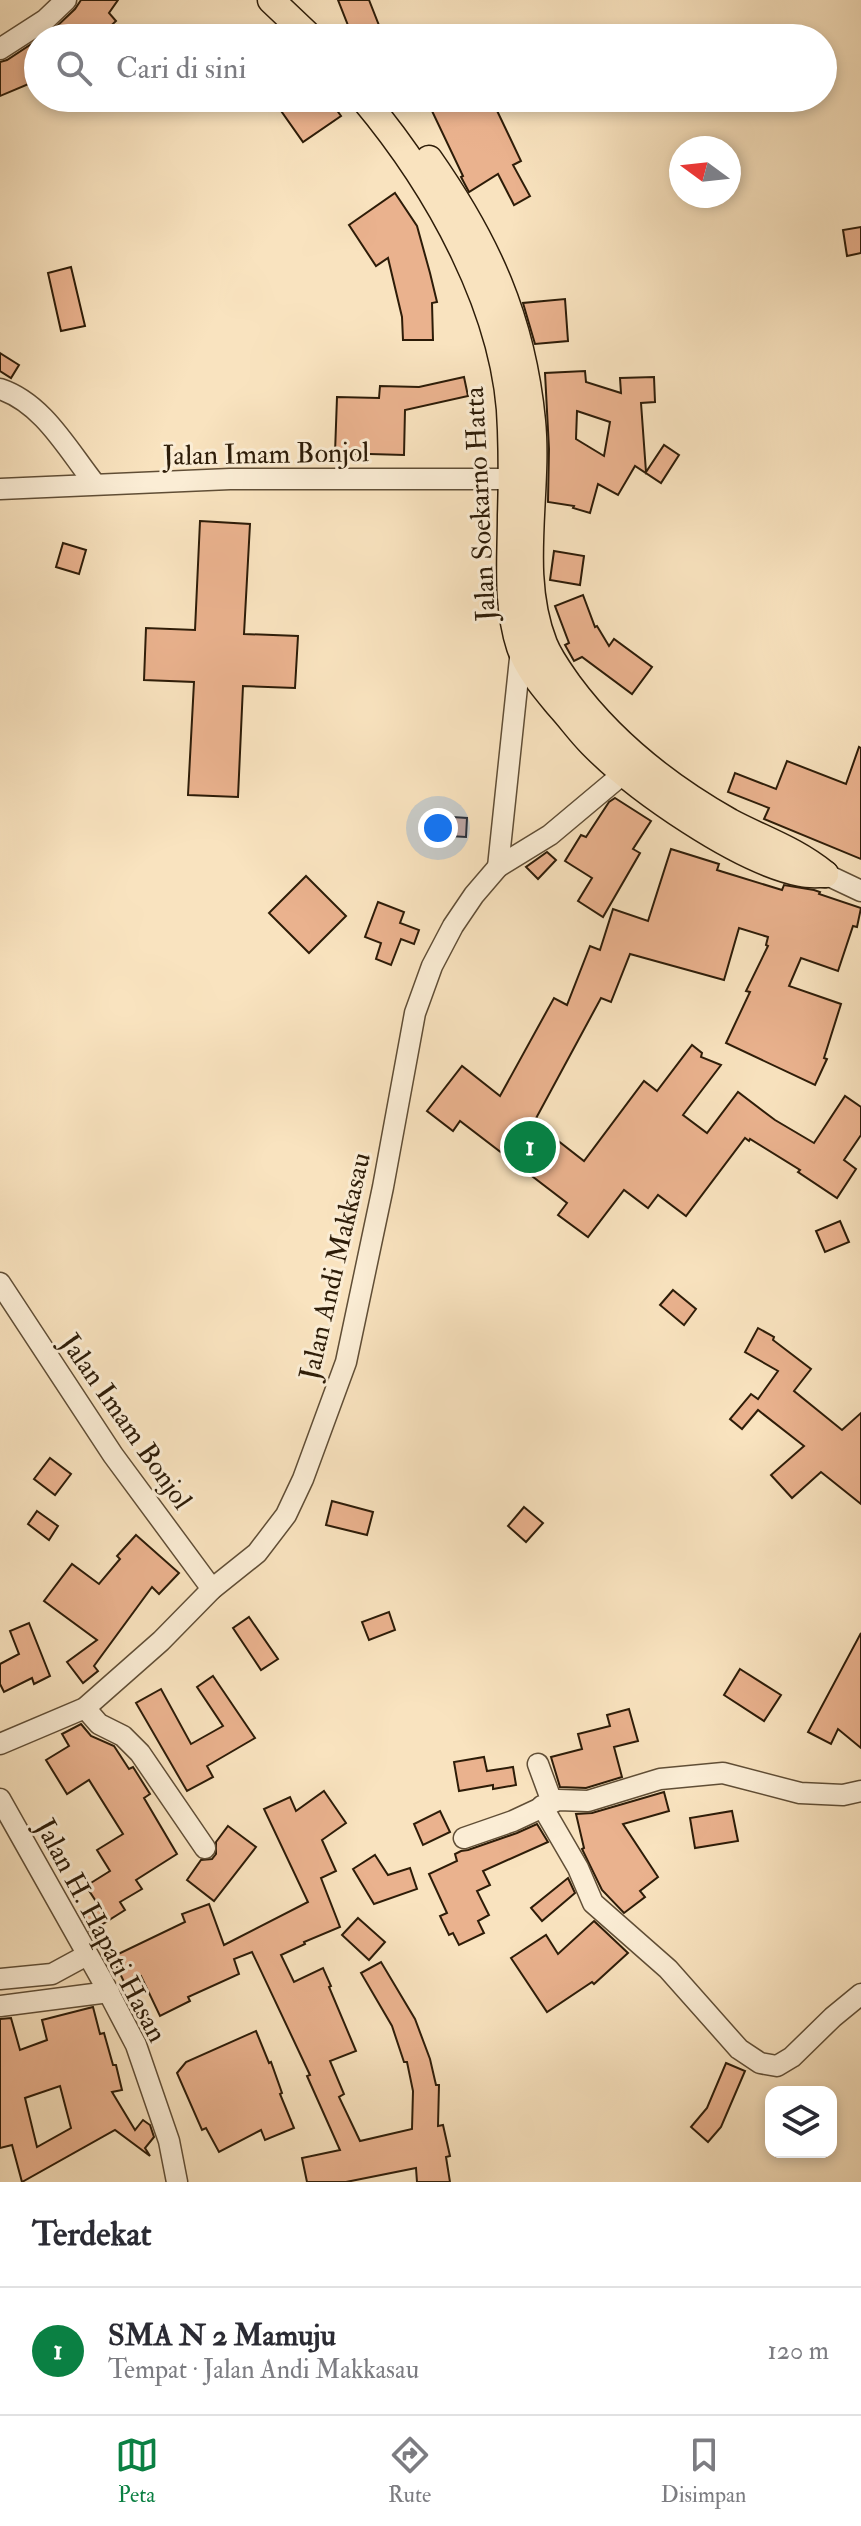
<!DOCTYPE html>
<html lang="id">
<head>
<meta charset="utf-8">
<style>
	:root { --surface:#fff; --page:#f2f2f3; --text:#2b2b33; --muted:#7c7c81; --line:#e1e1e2; --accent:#0b8043 }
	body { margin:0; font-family:"IM FELL Double Pica",serif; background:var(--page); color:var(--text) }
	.controls { position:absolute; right:24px; bottom:24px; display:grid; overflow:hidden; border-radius:16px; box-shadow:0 4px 12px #0003 }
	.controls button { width:72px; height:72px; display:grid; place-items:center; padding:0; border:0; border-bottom:2px solid var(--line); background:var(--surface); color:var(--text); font:40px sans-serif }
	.compass { position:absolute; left:669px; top:136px; width:72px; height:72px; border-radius:50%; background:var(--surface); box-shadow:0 4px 12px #0003; rotate:285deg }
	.you { position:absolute; left:438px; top:828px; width:28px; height:28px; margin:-20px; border:6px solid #fff; border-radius:50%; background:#1a73e8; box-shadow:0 0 0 12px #1a73e833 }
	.badge { display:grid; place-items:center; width:52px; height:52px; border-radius:50%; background:var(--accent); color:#fff; font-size:26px; font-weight:700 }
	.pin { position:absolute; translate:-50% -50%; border:4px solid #fff; box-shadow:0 2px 8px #0006 }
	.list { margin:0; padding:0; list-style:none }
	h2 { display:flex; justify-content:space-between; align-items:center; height:104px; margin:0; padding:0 32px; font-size:34px }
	h2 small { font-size:26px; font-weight:400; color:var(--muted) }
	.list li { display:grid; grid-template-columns:52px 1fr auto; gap:24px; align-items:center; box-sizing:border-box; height:128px; padding:0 32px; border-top:2px solid var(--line) }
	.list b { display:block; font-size:30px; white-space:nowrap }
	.list p { margin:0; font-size:26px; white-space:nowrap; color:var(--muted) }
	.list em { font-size:26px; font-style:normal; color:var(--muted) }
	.icon { flex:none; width:44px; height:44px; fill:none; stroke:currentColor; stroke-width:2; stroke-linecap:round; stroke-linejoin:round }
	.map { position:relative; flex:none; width:861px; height:2182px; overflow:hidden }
	.search { position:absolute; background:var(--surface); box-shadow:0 4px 12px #0003; left:24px; right:24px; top:24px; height:88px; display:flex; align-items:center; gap:20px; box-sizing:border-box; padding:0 28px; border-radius:44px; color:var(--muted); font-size:30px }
	.sheet { height:232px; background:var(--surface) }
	nav { display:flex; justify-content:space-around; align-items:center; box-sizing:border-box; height:112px; border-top:2px solid var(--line); background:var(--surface); font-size:22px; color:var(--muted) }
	nav a { display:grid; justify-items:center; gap:4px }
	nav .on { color:var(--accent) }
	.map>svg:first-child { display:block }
</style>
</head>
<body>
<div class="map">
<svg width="861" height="2182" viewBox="0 0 861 2182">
	<rect width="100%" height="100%" fill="#f9e3bf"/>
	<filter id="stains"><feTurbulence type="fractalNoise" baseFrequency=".0025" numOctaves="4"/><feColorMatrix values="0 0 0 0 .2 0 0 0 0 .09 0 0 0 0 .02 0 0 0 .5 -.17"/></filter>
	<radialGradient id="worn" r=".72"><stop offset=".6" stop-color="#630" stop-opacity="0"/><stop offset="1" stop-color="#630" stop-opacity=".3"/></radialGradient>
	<g fill="#eab28e" stroke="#2d1c08" stroke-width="2" fill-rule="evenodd">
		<path d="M81,0H118L109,13L116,21L98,38H41L54,29L75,9Z"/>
		<path d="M338,0H369L380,28L353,38Z"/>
		<path d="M36,41L38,80L0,96V62L7,60Z"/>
		<path d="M272,98H328L341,116L303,142Z"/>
		<path d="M458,98H491L521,161L513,165L530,196L514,205L498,174L469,192L461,177L463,176L432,111Z"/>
		<path d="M395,193L417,226L430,273L437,302L432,303L433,340H403L402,317L388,258L376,266L349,225Z"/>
		<path d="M861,227V253L847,256L843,230Z"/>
		<path d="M71,267L85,326L61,331L48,273Z"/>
		<path d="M565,299L568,341L535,344L523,303Z"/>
		<path d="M0,353L19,365L11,378L0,371Z"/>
		<path d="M585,371L586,382L621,393L620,378L654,377L655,402L641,403L646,472L664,445L679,455L661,483L635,466L618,495L598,484L590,513L573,508L574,506L548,502L549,449L545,373ZM577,411L610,422L604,456L576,439Z"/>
		<path d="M464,377L468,396L405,410L404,455L335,453L337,397L379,398L380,386L419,387Z"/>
		<path d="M200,521L250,524L244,634L298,636L295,688L243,686L238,797L188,795L194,682L144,680L146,628L195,630Z"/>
		<path d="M63,543L86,550L79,574L56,567Z"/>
		<path d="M554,551L584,556L580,585L550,580Z"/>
		<path d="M583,595L595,627L597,626L609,646L614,639L652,667L632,694L582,657L574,661L565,645L569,643L555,606Z"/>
		<path d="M859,747L861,748V859L764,819L769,808L728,792L735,773L776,789L787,761L846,784Z"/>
		<path d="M615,798L651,821L633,849L640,853L603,917L578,901L592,878L565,861L581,835L586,837L609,802Z"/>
		<path d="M452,817L467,818L466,837L450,836Z"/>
		<path d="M671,849L719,864L717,870L782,890L784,885L814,890L820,892L819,894L861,908L857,927L853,926L838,971L801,958L789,986L841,1004L824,1058L827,1059L815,1085L726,1043L750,992L746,991L768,946L766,945L768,937L739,928L724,980L630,954L611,1002L601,998L534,1122L584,1161L644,1081L657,1091L692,1045L702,1053L701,1057L721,1065L683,1115L707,1133L738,1092L775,1120L814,1143L845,1096L861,1107V1135L844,1160L856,1169L837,1198L798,1172L800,1170L750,1139L749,1141L745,1138L686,1216L658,1195L648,1208L624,1190L588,1237L558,1215L567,1203L460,1121L453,1131L427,1111L462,1066L500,1096L554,998L567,1005L590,946L600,950L613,909L648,921Z"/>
		<path d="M547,852L556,860L538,879L526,867Z"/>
		<path d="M306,876L346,916L309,953L269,913Z"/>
		<path d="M378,902L404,912L400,923L419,930L414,944L401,939L391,965L376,959L381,943L365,937Z"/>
		<path d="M840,1221L849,1242L825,1252L816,1231Z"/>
		<path d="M673,1290L696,1309L684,1325L660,1305Z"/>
		<path d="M758,1328L774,1337L773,1340L811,1369L794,1391L842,1430L861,1413V1504L821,1472L792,1498L771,1475L804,1446L758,1410L742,1429L730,1419L751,1394L758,1399L778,1371L745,1352Z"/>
		<path d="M50,1458L71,1474L55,1495L34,1479Z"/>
		<path d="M332,1501L373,1512L367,1535L326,1525Z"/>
		<path d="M524,1507L543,1523L526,1542L508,1526Z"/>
		<path d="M37,1511L58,1526L49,1540L28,1524Z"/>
		<path d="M136,1535L179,1573L159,1594L152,1587L94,1666L98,1671L83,1683L67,1662L97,1640L44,1601L72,1564L99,1584L120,1559L117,1556Z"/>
		<path d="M389,1612L395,1630L369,1640L362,1622Z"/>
		<path d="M249,1617L278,1659L261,1670L233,1628Z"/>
		<path d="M29,1623L50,1676L34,1684L32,1678L4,1692L0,1684V1664L19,1654L10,1631Z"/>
		<path d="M861,1633V1748L838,1729L831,1744L808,1732Z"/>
		<path d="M740,1669L781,1695L764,1721L724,1695Z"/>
		<path d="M213,1676L255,1738L207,1766L213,1777L187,1791L136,1703L161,1689L191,1744L223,1726L197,1687Z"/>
		<path d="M629,1709L638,1741L614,1747L622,1777L586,1788L560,1787L551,1757L582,1749L578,1734L610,1726L607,1715Z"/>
		<path d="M81,1724L91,1736L114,1746L129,1769L133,1767L150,1794L144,1798L177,1854L136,1880L142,1889L120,1902L125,1910L90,1932L82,1917L99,1906L86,1886L110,1871L97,1850L123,1834L89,1780L67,1794L46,1760L69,1746L62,1734Z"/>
		<path d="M484,1757L487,1771L513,1767L516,1785L493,1789V1785L459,1791L454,1762Z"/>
		<path d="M324,1791L346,1823L322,1840L336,1871L321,1878L340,1927L304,1942L305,1944L281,1955L294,1982L323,1968L331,1986L329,1987L356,2051L330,2061L344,2094L339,2097L360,2141L412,2129L413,2091L407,2062H404L392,2026L361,1973L381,1962L415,2019L430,2059L436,2085H439L438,2126L443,2125L450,2156L446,2157L450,2182H417L416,2168L346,2182H307L302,2158L340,2150L307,2076L310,2075L252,1952L234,1959L239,1974L188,1997L190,2001L160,2016L141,1976L125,1984L112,1957L185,1922L182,1914L209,1904L224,1945L308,1902L264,1809L290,1797L296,1811Z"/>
		<path d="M664,1792L669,1811L623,1824L658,1877L640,1891L645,1897L624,1913L602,1890L582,1849L584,1848L576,1814L592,1813Z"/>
		<path d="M440,1811L450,1832L423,1845L414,1824Z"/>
		<path d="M732,1811L738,1841L695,1848L690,1818Z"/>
		<path d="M537,1824L548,1842L483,1871L490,1885L477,1891L489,1915L478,1921L484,1933L459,1945L453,1933L449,1935L440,1916L447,1913L429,1874L457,1861L455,1854L461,1851L468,1850L517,1833Z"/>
		<path d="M228,1826L256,1847L214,1901L187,1880L201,1860L212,1859L216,1854V1842Z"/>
		<path d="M375,1855L388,1875L410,1868L417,1889L374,1904L353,1869Z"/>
		<path d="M568,1878L575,1893L542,1921L531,1908Z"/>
		<path d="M358,1918L385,1942L369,1960L342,1935Z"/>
		<path d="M594,1921L628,1953L594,1984L592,1982L547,2012L511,1958L546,1935L558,1954Z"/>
		<path d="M93,2007L100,2034L104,2033L113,2065H116L122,2090L112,2092L135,2130L143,2120L150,2125L154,2137L145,2148L150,2156L115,2130L22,2182L12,2145L0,2148V2019L11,2018L20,2050L47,2040L42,2020ZM60,2086L71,2128L37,2147L25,2098Z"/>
		<path d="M256,2031L269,2063L271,2062L282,2093L280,2094L294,2128L265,2140L261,2130L219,2152L206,2128L202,2130L177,2073L186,2062Z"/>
		<path d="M726,2063L745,2071L721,2127L708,2142L691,2127L707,2108Z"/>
	</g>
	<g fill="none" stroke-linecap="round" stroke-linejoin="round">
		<defs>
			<g id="minor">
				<path d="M0,49L45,20L66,0"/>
				<path d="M0,389C43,403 68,450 95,484"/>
				<path d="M0,489L230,479H524"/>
				<path d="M498,867L521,649"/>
				<path d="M825,874L861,891"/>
				<path d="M0,1283L113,1455L212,1589"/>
				<path d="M85,1708L99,1724L123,1736L140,1753L205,1848"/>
				<path d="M0,1744L85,1708L161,1641L212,1589L257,1553L286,1515L303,1479L346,1362L383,1187L415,1013L432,966L453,926L474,895L498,867L550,835L624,773L635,767"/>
				<path d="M538,1764L552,1802"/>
				<path d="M0,1799L102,1980L136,2045L169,2141L177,2182"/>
				<path d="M542,1806L578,1868L593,1903L668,1969L739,2049L760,2063L777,2066L792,2057L833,2017L861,1994"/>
				<path d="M464,1838L513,1821L558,1800L588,1801L660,1779L723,1773L800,1793L843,1795L861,1791"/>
				<path d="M0,1979L52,1974L87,1955"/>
				<path d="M0,2006L109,1992"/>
			</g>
			<g id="major">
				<path d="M271,0L311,38"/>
				<path d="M363,98C437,186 509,312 511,430C512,458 512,486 511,515C511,559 506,604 520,647C528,670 545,689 560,707C571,719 580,732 592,744C636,789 739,861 801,873C809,875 818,874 825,874"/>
				<path d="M429,159C487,242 522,318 532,421C539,493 516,574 544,644C550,659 560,672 569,685C612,743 668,787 730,822C764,840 794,849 825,874"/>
			</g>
		</defs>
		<use href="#minor" stroke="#604e36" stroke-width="23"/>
		<use href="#major" stroke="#2d1c08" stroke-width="29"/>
		<use href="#minor" stroke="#fbedd5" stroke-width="20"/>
		<use href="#major" stroke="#f9e3bf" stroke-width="26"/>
	</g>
	<g text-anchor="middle" stroke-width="6" stroke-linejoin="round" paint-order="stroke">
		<g font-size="28" fill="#2d1c08" stroke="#fbedd5">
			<text transform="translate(266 453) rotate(-1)" y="10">Jalan Imam Bonjol</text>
			<text transform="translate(479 504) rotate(-93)" y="10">Jalan Soekarno Hatta</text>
			<text transform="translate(334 1266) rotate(-77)" y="10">Jalan Andi Makkasau</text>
			<text transform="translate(127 1421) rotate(55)" y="10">Jalan Imam Bonjol</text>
			<text transform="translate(102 1930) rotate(62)" y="10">Jalan H. Hapati Hasan</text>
		</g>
	</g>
	<rect width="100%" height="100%" filter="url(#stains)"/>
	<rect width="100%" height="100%" fill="url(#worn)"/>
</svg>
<div class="controls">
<button><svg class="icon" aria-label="layers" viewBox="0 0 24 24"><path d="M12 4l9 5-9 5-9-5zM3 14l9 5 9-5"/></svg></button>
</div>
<svg class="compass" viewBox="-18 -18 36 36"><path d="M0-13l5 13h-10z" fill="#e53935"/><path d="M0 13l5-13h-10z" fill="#7c7c81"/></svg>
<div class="you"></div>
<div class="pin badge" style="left:530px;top:1147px">1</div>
<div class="search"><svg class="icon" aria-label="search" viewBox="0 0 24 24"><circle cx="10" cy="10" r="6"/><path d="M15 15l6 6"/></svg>Cari di sini</div>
</div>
<section class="sheet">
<h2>Terdekat<small></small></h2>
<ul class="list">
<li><span class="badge">1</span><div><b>SMA N 2 Mamuju</b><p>Tempat · Jalan Andi Makkasau</p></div><em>120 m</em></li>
</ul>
</section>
<nav>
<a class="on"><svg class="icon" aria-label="map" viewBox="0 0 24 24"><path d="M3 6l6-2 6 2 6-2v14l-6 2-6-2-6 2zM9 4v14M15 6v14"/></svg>Peta</a>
<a><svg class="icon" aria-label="directions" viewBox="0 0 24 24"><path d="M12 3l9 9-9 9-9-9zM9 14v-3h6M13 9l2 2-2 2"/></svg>Rute</a>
<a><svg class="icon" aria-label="saved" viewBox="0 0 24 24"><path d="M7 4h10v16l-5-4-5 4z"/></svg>Disimpan</a>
</nav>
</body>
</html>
